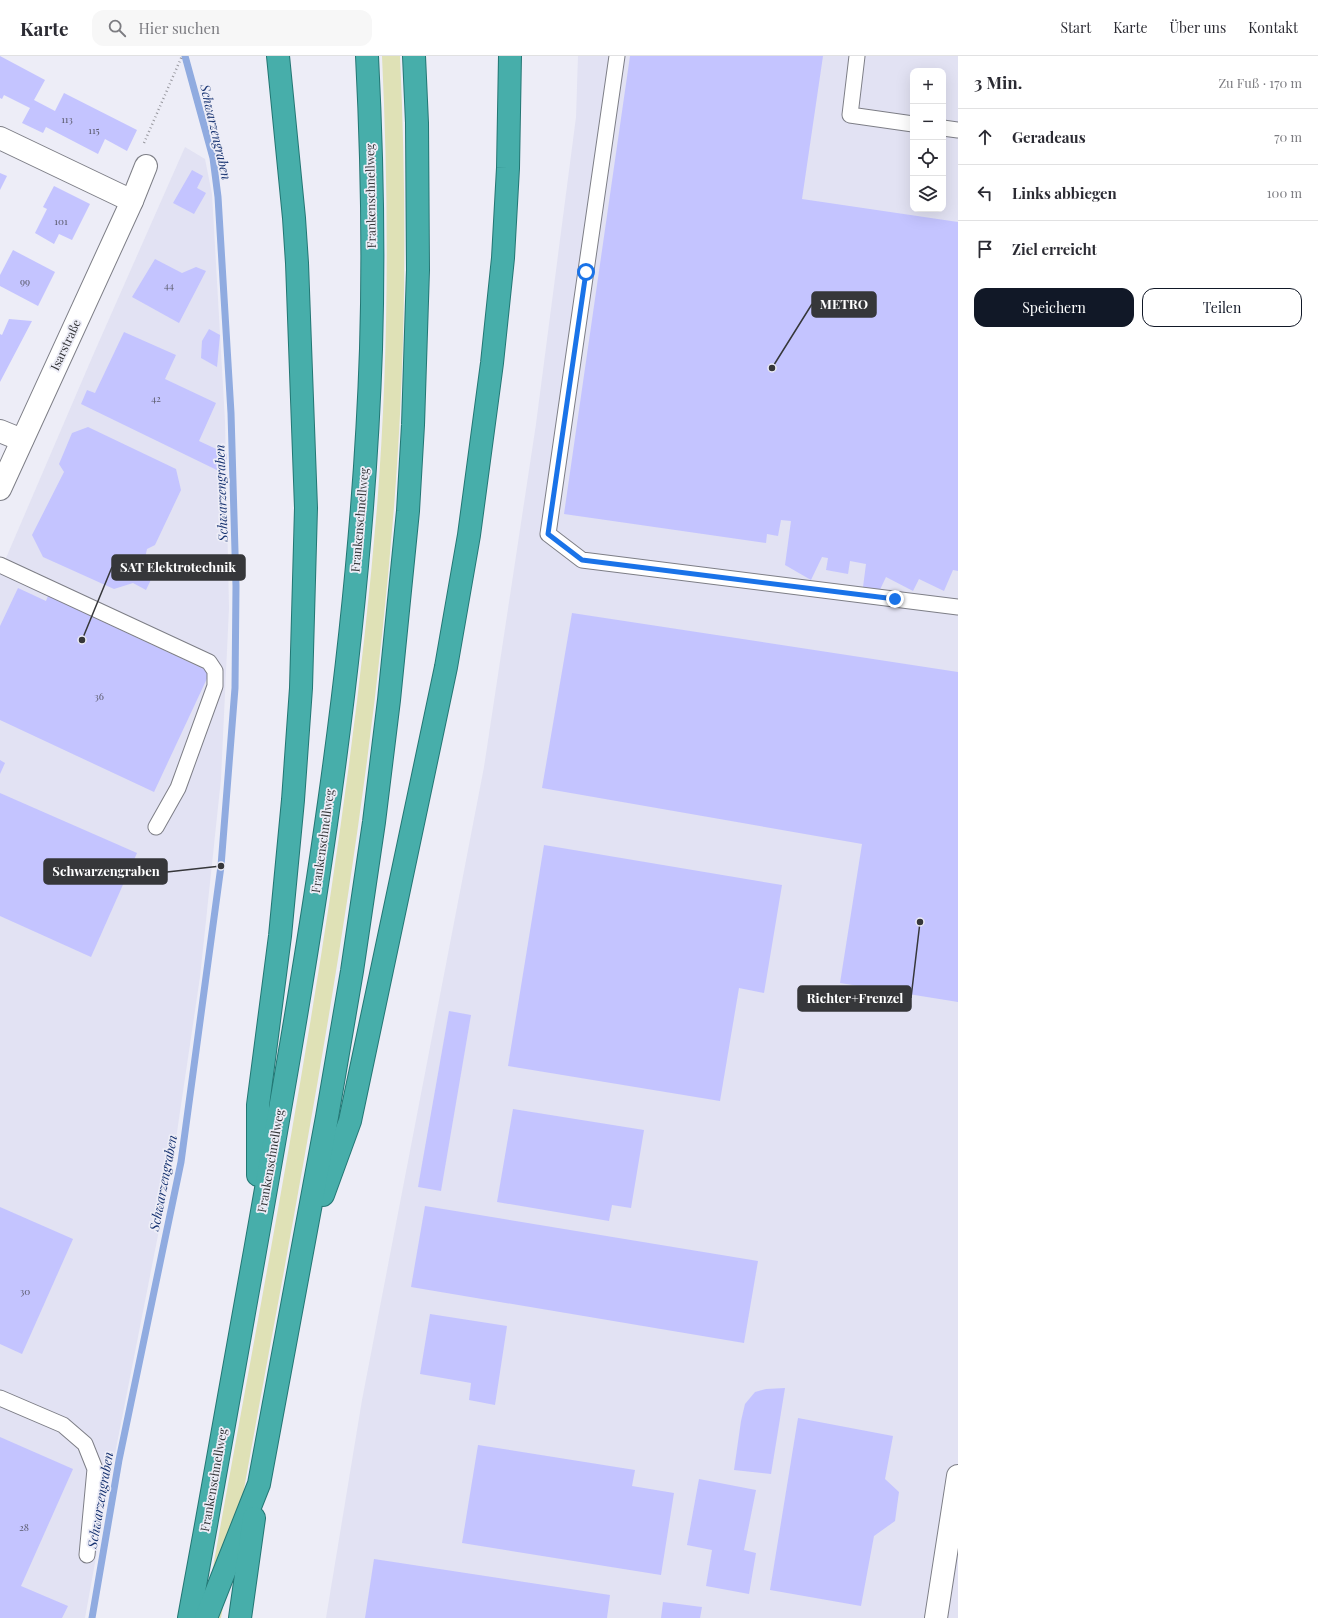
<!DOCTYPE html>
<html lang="de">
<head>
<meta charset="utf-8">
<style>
	:root { --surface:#fff; --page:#f7f7f7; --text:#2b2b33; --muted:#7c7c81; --line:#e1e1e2; --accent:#111827 }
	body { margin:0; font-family:"Playfair Display",serif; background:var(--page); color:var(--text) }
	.controls { position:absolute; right:12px; top:12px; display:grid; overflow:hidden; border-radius:8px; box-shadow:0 4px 16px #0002 }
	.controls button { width:36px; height:36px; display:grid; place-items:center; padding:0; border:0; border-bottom:1px solid var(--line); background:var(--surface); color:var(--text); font:20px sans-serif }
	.stop { position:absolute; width:12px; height:12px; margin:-9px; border:3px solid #1a73e8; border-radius:50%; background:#fff }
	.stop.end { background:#1a73e8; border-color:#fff; box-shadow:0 1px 4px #0008 }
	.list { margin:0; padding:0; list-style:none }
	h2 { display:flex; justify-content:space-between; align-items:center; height:52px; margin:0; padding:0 16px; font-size:17px }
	h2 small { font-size:13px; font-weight:400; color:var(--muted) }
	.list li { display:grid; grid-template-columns:26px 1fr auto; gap:12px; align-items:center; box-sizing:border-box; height:56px; padding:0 16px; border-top:1px solid var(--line) }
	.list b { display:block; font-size:15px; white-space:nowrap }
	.list em { font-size:13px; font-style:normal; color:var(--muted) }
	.actions { display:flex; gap:8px; padding:12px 16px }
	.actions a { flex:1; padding:9px 0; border:1px solid var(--accent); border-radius:12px; text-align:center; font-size:14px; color:var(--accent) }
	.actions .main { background:var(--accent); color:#fff }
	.icon { flex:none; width:22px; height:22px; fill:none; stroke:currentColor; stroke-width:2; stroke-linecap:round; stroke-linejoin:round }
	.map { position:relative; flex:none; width:958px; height:1562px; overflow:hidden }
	header { display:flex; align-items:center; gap:24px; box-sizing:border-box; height:56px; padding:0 20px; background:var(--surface); border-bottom:1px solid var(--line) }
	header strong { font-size:19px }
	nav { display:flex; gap:22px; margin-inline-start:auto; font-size:14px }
	.search { width:280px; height:36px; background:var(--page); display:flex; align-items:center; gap:10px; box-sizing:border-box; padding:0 14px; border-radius:12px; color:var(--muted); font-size:15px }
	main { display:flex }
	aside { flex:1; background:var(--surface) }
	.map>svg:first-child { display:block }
</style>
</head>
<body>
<header>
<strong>Karte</strong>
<div class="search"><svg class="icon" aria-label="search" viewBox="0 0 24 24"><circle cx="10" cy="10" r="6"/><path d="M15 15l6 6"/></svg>Hier suchen</div>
<nav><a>Start</a><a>Karte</a><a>Über uns</a><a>Kontakt</a></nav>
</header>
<main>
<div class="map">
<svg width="958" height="1562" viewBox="0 0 958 1562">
	<rect width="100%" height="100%" fill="#ededf7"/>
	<g fill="#e2e2f3" fill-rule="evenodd">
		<path d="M578,0H958V1562H326L362,1344L484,711L536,368L576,61ZM913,15H943V153H913Z"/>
		<path d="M185,91L205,103L212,138L225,365L229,552L221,723L200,921L173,1103L111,1418L85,1562H0V516L94,297Z"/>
	</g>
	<path fill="#dfe1b6" d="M382,0H400C407,150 406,301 394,451C373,717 327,980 279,1242C259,1349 240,1455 221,1562H204C269,1193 346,825 377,451C389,301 389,150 382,0Z"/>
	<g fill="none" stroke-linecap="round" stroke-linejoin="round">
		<path stroke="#90abe0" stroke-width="7" d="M92,1562L119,1404L181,1106L221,810L235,632L236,530L231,357L218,141L213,102L185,0"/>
	</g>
	<g fill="#c4c4ff">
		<path d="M0,0L45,24L34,44L55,55L64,37L137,74L127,95L105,83L98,98L46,71L43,77L22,67L30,52L4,39L2,43L0,42Z"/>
		<path d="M630,0H823L802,143L958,166V515L953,514L944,535L919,523L913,535L886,521L877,540L863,531L866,508L850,505L848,518L826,514L828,502L822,501L811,524L785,509L791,465L781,464L778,480L767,478L766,487L564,458Z"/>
		<path d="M192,114L203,120L197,132L206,137L194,158L173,147Z"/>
		<path d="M0,117L7,120L0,134Z"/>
		<path d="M54,130L90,148L72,184L59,178L54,188L35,177L47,153L43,151Z"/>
		<path d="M13,194L55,216L38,250L0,230V219Z"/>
		<path d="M155,203L182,217L196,211L206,215L179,267L132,241Z"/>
		<path d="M9,263L32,265L0,326V278L2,279Z"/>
		<path d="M209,273L220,279L217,311L201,302L202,285Z"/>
		<path d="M124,276L176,299L165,323L216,347L199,385L227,398L225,418L81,348L87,334L95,337Z"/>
		<path d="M88,371L176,413L181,434L155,489L147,493L145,502L158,509L146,534L133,527L114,533L43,501L32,479L64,416L59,408L72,377Z"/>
		<path d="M18,532L46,545L48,540L210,616L154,736L0,664V570Z"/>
		<path d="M572,557L958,616V946L840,927L862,788L542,732Z"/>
		<path d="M0,704L5,707L0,718Z"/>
		<path d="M0,737L137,797L91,901L0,860Z"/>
		<path d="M544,789L782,829L764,937L739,932L720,1045L508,1010Z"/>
		<path d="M449,955L471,959L441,1135L418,1131Z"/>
		<path d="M513,1053L644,1074L631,1152L612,1149L609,1165L497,1146Z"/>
		<path d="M425,1150L758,1205L744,1287L411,1231Z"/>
		<path d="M0,1151L73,1183L22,1298L0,1288Z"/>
		<path d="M430,1258L507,1270L495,1349L469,1344L471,1327L420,1318Z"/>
		<path d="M785,1332L771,1418L734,1414L741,1365L745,1348L755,1336L766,1333Z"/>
		<path d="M798,1362L893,1380L885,1423L899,1436L895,1465L874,1480L861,1550L770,1534Z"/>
		<path d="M0,1381L73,1413L21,1530L68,1550L62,1562H0Z"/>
		<path d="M478,1389L635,1414L632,1430L674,1437L661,1519L462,1487Z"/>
		<path d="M699,1423L756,1434L744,1494L756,1497L749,1538L706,1530L712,1494L687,1489Z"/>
		<path d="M374,1503L610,1539L607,1562H365Z"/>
		<path d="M663,1546L702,1551L700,1562H661Z"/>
	</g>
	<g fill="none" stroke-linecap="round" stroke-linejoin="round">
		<defs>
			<g id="service">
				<path d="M617,0L548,478L582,504L958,551"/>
				<path d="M857,0L850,59L913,68"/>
				<path d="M943,72L958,74"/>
				<path d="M0,509L209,606L215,615V630L178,732L156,771"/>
				<path d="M0,1342L63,1369L85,1388L95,1413L87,1499"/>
			</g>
			<g id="minor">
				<path d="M0,82L132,145L0,433"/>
				<path d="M132,145L146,110"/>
				<path d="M0,375L22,384"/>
				<path d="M936,1562L958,1420"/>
			</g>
			<g id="trunk">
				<path d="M258,1119V1049L280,880L293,744L301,632L306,452L297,207L294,162L278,0"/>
				<path d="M323,1139L350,1065L446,611L469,479L492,307L503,202L508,112L510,0"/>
				<path d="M189,1562C212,1440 232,1318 255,1195C308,897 361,597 371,293C374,195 372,98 367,0"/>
				<path d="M206,1562L259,1428L327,1061L352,915L374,766L389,644L408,455L413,369L418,214L417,67L414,0"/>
				<path d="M240,1562L254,1462"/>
			</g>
		</defs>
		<use href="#service" stroke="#7d7e86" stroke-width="17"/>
		<use href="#minor" stroke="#7d7e86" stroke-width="24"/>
		<use href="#trunk" stroke="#237774" stroke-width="24"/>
		<path stroke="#9999a0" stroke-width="2.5" stroke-dasharray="1 3" stroke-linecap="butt" d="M144,87L182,0"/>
		<use href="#service" stroke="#fff" stroke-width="15"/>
		<use href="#minor" stroke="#fff" stroke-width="22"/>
		<use href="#trunk" stroke="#47aeaa" stroke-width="22"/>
	</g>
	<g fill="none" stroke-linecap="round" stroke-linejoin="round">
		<path stroke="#1a73e8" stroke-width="5" d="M586,216L548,478L582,504L895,543"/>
	</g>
	<g text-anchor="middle" stroke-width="3.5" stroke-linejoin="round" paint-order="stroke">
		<g font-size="10" fill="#5a5a6b">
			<text x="67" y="67">113</text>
			<text x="94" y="78">115</text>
			<text x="61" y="169">101</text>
			<text x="25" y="229">99</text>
			<text x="169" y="233">44</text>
			<text x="156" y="346">42</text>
			<text x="99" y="644">36</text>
			<text x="25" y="1239">30</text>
			<text x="24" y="1475">28</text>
		</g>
		<g font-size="12" fill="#36373a" stroke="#ededf7">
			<text transform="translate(371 140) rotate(-91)" y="4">Frankenschnellweg</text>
			<text transform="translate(66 289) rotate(-65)" y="4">Isarstraße</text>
			<text transform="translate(360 464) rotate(-85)" y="4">Frankenschnellweg</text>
			<text transform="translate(323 785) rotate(-82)" y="4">Frankenschnellweg</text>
			<text transform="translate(271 1105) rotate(-80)" y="4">Frankenschnellweg</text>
			<text transform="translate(214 1424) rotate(-80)" y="4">Frankenschnellweg</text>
		</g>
		<g font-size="13" font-style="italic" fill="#183472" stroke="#ededf7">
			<text transform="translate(216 76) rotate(77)" y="5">Schwarzengraben</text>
			<text transform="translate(221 437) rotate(-92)" y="5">Schwarzengraben</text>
			<text transform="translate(163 1127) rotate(-79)" y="5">Schwarzengraben</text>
			<text transform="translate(100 1444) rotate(-80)" y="5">Schwarzengraben</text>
		</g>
	</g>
	<path fill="none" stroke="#36373a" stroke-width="1.5" d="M772 312L812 248M82 584L112 511M221 810L167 816M920 866L911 942"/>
	<g fill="#36373a" stroke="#ededf7" stroke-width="1.5">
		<circle cx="772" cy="312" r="4"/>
		<circle cx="82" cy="584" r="4"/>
		<circle cx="221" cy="810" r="4"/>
		<circle cx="920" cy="866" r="4"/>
	</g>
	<g fill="#36373a" stroke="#36373a" stroke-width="1.5">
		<rect x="812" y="236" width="64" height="25" rx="4"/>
		<rect x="112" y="499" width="133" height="25" rx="4"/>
		<rect x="44" y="803" width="123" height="25" rx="4"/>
		<rect x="798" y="930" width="113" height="25" rx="4"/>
	</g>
	<g font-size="13" text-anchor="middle" font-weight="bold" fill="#fff">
		<text x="844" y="253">METRO</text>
		<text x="178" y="516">SAT Elektrotechnik</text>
		<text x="106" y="820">Schwarzengraben</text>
		<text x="855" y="947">Richter+Frenzel</text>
	</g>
</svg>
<div class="controls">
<button>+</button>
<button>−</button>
<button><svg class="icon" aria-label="locate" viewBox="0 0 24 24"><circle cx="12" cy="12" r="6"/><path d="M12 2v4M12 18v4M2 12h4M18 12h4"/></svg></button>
<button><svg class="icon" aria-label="layers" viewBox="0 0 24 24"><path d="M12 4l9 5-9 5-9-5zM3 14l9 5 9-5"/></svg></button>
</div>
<div class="stop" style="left:586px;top:216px"></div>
<div class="stop end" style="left:895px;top:543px"></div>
</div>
<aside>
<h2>3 Min.<small>Zu Fuß · 170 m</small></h2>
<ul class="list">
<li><svg class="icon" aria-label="ahead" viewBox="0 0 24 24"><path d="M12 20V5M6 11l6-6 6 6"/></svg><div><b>Geradeaus</b></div><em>70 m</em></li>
<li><svg class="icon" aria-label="left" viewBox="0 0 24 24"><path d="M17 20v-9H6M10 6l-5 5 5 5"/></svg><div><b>Links abbiegen</b></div><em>100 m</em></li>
<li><svg class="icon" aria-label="arrive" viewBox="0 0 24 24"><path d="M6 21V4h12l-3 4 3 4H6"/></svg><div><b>Ziel erreicht</b></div></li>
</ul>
<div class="actions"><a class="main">Speichern</a><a>Teilen</a></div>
</aside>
</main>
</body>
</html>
